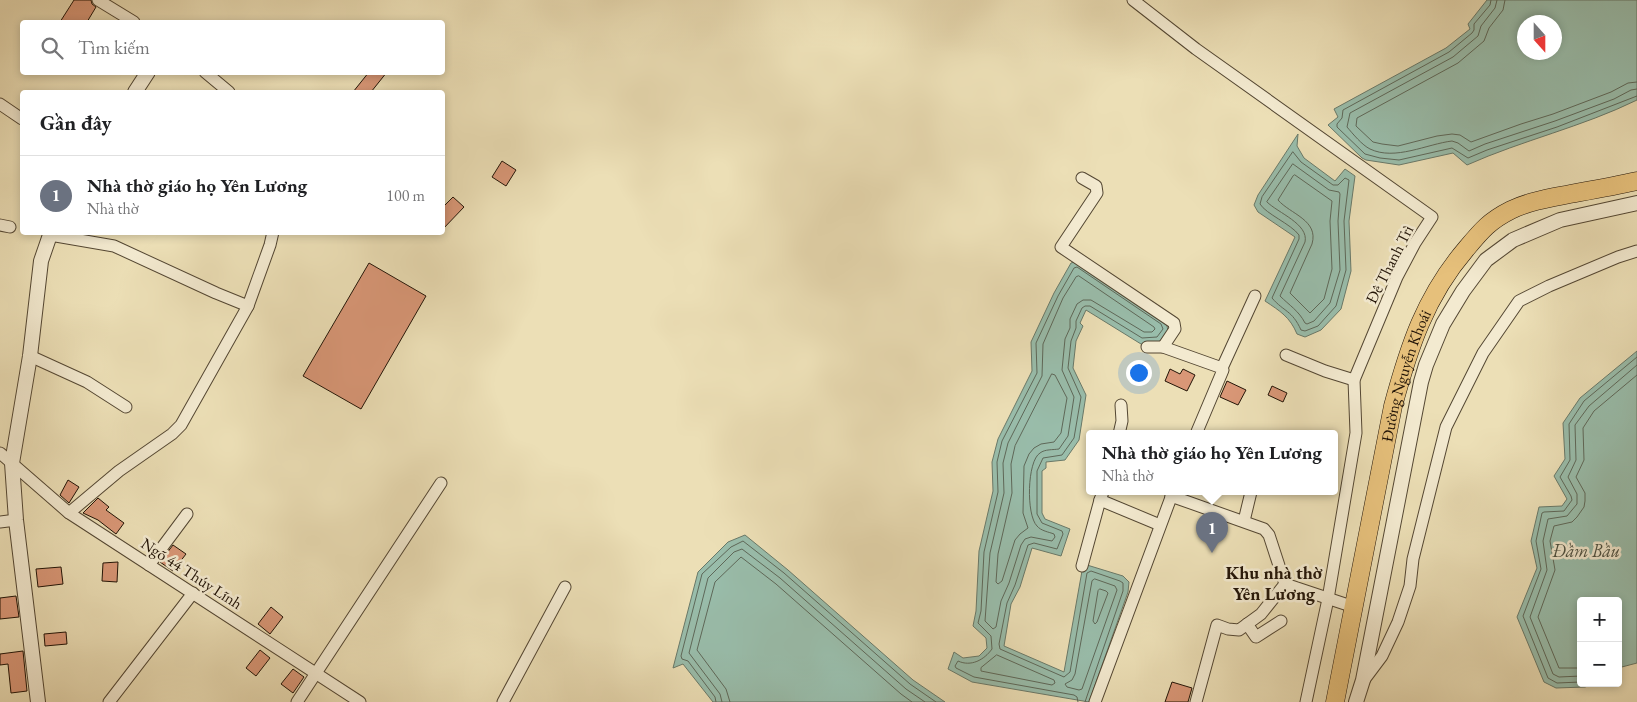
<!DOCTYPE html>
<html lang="vi">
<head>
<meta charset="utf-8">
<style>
	:root { --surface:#fff; --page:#f6f6f6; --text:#202124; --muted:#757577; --line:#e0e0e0; --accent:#d93025 }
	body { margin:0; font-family:"EB Garamond",serif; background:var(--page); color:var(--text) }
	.controls { position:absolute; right:15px; bottom:15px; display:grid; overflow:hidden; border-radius:5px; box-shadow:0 2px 8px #0003 }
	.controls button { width:45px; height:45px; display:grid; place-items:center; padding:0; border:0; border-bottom:1px solid var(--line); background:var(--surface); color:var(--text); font:25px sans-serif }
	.compass { position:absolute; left:1517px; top:15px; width:45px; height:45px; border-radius:50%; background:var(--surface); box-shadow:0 2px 8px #0003; rotate:159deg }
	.you { position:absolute; left:1138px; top:372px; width:18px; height:18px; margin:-12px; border:4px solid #fff; border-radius:50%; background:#1a73e8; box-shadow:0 0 0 8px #1a73e833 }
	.badge { display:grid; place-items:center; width:32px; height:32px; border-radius:50%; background:var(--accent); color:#fff; font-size:16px; font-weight:700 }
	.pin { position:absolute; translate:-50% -41px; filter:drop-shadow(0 1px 2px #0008) }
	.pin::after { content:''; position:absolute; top:26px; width:18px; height:15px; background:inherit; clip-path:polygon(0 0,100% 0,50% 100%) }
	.popup { position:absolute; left:1086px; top:430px; width:252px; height:65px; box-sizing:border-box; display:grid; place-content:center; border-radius:5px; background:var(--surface); filter:drop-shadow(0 1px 4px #0005); font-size:16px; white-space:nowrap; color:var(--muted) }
	.popup b { font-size:19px; color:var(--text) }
	.popup::after { content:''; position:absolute; left:50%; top:100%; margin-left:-10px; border:10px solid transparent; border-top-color:var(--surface) }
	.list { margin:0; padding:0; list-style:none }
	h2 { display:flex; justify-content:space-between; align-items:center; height:65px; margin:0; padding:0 20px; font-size:21px }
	h2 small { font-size:16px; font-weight:400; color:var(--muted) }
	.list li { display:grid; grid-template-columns:32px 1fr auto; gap:15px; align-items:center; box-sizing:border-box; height:80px; padding:0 20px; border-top:1px solid var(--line) }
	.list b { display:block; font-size:19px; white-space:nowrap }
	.list p { margin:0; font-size:16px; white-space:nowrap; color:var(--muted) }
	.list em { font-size:16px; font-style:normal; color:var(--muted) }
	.icon { flex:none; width:28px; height:28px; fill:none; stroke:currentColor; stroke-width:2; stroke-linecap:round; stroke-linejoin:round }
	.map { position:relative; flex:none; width:1637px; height:702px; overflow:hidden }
	.search { position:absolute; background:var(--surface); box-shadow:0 2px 8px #0003; left:20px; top:20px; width:425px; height:55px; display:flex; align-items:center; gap:12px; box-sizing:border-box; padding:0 18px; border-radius:5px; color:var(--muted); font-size:19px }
	.panel { position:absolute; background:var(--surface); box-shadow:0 2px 8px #0003; left:20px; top:90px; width:425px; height:145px; border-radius:5px }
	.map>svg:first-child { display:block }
</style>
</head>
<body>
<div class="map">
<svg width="1637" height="702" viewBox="0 0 1637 702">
	<rect width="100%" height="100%" fill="#ecdfb6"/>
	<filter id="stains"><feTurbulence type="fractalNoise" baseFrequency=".004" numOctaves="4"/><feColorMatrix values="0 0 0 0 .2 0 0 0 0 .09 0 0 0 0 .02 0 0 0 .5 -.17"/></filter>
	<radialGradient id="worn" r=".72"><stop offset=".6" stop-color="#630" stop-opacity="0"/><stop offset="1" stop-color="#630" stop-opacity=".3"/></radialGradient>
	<g fill="#99bdab" stroke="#697969" fill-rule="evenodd">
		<path d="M1487,0H1637V100C1582,127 1523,140 1467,165L1453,153L1399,165L1366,160L1362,158L1328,125L1338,117L1334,109L1446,48L1470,29L1468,24ZM1524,22H1554V52H1524Z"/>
		<path d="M1298,134L1297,146L1304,158L1335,181L1345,169L1355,176L1349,221L1351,271L1341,309L1321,330L1305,337L1297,334C1290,317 1280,311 1265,301L1295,237L1258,212L1254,205L1258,195Z"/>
		<path d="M1078,261L1166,321L1168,331L1160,342L1154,344H1141L1086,310L1080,323L1083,326L1076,341L1073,368L1086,395L1079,440L1065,460L1046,462V468L1042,471V513L1045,519L1070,529L1061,556L1032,548L1020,587L1011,604L1004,646L1064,672L1082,571L1087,565L1123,576L1129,582L1128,592L1089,702L972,682L948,669L954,652L963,658L979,656L987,648L986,638L973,626L976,611L979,551L993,491L992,462L998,439L1032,371L1031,342L1054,293L1071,263Z"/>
		<path d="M1637,351V663L1618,668V601H1581V683H1598L1585,687L1556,688L1544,682L1517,617L1537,568L1531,541L1539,507L1562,506L1567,499L1554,476L1565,459L1563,423L1580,398Z"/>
		<path d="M745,535L788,570L913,680L945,702H713L683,664L673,668L698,572L728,542Z"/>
	</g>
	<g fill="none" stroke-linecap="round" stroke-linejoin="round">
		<g stroke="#5e6859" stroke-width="1">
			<path d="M1491,0L1490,5L1474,24V30L1472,33L1449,52L1343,110L1342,118L1337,124V127L1365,154L1380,158L1399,160L1452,148L1468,158L1487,150L1557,127L1637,96"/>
			<path d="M1497,0L1495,8L1481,26L1478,36L1453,57L1350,113L1347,127C1353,134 1362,145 1370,149C1395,161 1427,144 1452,141L1458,143L1469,151L1485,144L1555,121L1614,99L1631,90L1637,89"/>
			<path d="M1505,0L1503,10L1489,28L1484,41L1458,63L1357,118L1356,126L1373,142L1382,144L1398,146L1437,136L1452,134L1460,135L1471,142L1521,124L1553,114L1611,92L1628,83L1637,82"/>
			<path d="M1293,152L1301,162L1333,185H1338L1345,178L1349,180L1344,221L1346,270L1336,306L1318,326L1305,331L1301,330C1292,310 1284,312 1272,298L1299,239V235C1291,224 1266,214 1260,204L1262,197Z"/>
			<path d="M1293,164L1329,190L1339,192L1340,194L1338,221L1340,270L1330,303L1314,321L1307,324L1305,323C1299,311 1289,305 1280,296L1305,242C1309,224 1278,213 1267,202Z"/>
			<path d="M1295,175L1332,201L1330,221L1332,269L1324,299L1310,313L1290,293L1312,244C1319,220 1290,214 1278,200L1293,176Z"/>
			<path d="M1079,276L1154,327L1155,329L1152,332H1144L1091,300H1083L1077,304L1070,319V328L1065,339L1062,370L1074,397L1068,436L1059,449C1053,450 1045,449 1040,453C1027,461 1026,515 1037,526C1041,531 1049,532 1054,534L1055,537L1052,541L1031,537L1025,539L1021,545L1009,583L1001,601L996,627L993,629L985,621L990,553L1004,493L1003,463L1008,443L1042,376L1043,344L1063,298L1076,277Z"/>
			<path d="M1052,374L1055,375L1067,398L1061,433L1054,442L1041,444L1034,448L1029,454L1024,466L1023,513L1028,528L1020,534L1015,540L1002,581L998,584L996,582L998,554L1012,493L1011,464L1015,446Z"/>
			<path d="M1095,579L1115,586L1117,590L1082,689L1079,690L1067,687L1065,684L1072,680L1075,674L1092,581Z"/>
			<path d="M1100,589L1106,591L1108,593L1097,622L1095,624L1093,621L1098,591Z"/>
			<path d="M997,655L1054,680L1055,683L1052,685L981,671V668Z"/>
			<path d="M1581,668H1559L1538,617L1555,570L1550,541L1554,526L1572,522L1577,517L1584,507L1585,501V493L1576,477L1584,460L1583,428L1594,411L1637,375"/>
			<path d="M1581,676L1559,677L1553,674L1530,617L1547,570L1543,541L1548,519L1567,516L1577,504V494L1568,477L1576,460L1575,425L1589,406L1637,365"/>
			<path d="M1581,682L1557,683L1548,678L1523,616L1541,569L1536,541L1542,513L1544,512L1564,511L1572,500L1571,496L1560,477L1570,460L1569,424L1584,401L1637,357"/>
			<path d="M716,702L715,697L688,661L682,659L681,656L702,574L731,547L743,541L784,573L910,684L936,702"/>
			<path d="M722,702L720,694L689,653L708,578L734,552L742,549L780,578L906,689L925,702"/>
			<path d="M730,702L726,689L697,650L715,582L741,557L776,584L901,694L912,702"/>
			<path d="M1078,702L1077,697L1074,695L974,677L956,668L955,666L958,661C971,667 984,660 992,649L991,636L978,623L981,611L984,552L998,492L997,462L1002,441L1037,373L1036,343L1058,296L1074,268L1077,267L1161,324L1163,329L1157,337L1142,338L1090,306H1085L1082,308L1076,321V328L1071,341L1068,368L1081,397L1074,438L1062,455L1043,458L1037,471V514L1042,523L1062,531L1063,534L1057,549L1034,543L1028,545L1015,585L1007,603L999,644L1000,649L1064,677L1070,672L1087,573L1091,571L1120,581L1123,583V591L1085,702"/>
		</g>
	</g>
	<g fill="#d99777" stroke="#221407">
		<path d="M74,0H91L92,4L96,7L87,22H60Z"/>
		<path d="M369,72H387L371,92H353Z"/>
		<path d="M502,161L516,170L506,186L492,177Z"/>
		<path d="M453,197L464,207L442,230V208Z"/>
		<path d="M369,263L426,296L361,409L303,376Z"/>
		<path d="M1170,369L1180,374L1183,369L1195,375L1187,391L1165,381Z"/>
		<path d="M1227,381L1246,390L1238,405L1220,397Z"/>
		<path d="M1272,386L1287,393L1283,402L1268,395Z"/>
		<path d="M68,480L79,487L69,503L60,495Z"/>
		<path d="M98,498L109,507L106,510L124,523L116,534L98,520L83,513Z"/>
		<path d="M173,545L186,554L173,571L160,562Z"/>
		<path d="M118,562L117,582L102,581L103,563Z"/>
		<path d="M61,567L63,584L38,587L36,569Z"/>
		<path d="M16,596L19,617L0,619V598Z"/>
		<path d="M271,607L283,617L270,634L258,624Z"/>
		<path d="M66,632L67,644L45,646L44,634Z"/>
		<path d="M260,650L270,658L256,676L246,668Z"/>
		<path d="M23,651L27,691L11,693L8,664L0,665V654Z"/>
		<path d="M293,669L304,677L293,693L281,684Z"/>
		<path d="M1172,682L1192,688L1188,702H1165Z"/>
	</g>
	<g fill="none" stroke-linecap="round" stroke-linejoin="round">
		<defs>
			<g id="minor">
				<path d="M98,0L134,22"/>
				<path d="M1133,0L1196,49L1432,217L1415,243L1397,277L1354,380L1356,433L1328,599L1306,702"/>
				<path d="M205,72L229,92"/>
				<path d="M0,104L22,119"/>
				<path d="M1082,178L1096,186L1097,193L1061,247L1174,323L1175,329L1163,347"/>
				<path d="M0,225L10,227"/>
				<path d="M50,235L114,246L216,293L248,306"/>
				<path d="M1147,347H1163L1222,368L1223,370L1196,434"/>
				<path d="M1286,355L1325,371L1354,380"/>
				<path d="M30,356L87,382L126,407"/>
				<path d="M1222,368L1255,296"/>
				<path d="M1119,434L1122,421L1121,405"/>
				<path d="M0,453L69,513L360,702"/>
				<path d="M1171,496L1264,529L1269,535L1285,584L1354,607"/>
				<path d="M1100,500L1160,525"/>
				<path d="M69,513L119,471L172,434L181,425L248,306L270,245L273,232"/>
				<path d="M1244,521L1251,492"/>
				<path d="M0,522L16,520"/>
				<path d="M149,565L187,514"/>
				<path d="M1082,566L1100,500L1103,492"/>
				<path d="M1247,624L1256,637L1281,621"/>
				<path d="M1364,680L1382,656L1398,622L1410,586L1413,559L1446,427L1483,353L1519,301L1549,286L1618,257L1637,251"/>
				<path d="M109,702L193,593"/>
				<path d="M297,702L441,483"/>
				<path d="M503,702L565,587"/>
				<path d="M1095,702L1173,492"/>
				<path d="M1196,702L1217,625L1228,629L1239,630L1261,614L1285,584"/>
			</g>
			<g id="tertiary">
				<path d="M135,92L148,72"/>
				<path d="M38,702L16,520L12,463L30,356L41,261L51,232"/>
				<path d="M1356,702L1363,680L1421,382L1426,365L1443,324L1463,291L1486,260L1513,240L1560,220L1637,203"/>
			</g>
			<g id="primary">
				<path id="s1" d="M1335,702L1393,406C1409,347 1425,297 1466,249C1481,231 1489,221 1511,210C1530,201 1550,198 1570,194C1592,190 1615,186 1637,181"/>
			</g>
		</defs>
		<use href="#minor" stroke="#544733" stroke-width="13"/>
		<use href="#tertiary" stroke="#544733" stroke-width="16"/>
		<use href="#primary" stroke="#221407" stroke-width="19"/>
		<use href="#minor" stroke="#f3ead0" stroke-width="11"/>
		<use href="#tertiary" stroke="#f3ead0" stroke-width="14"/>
		<use href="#primary" stroke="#e6c07b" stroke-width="18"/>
	</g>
	<g text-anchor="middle" stroke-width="5" stroke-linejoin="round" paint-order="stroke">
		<g font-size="16" fill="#221407" stroke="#f3ead0">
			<text transform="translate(1389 264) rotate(-63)" y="6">Đê Thanh Trì</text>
			<text dy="6" stroke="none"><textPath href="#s1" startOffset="334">Đường Nguyễn Khoái</textPath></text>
			<text transform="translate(192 573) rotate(33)" y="6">Ngõ 44 Thúy Lĩnh</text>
		</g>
		<g font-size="18" font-style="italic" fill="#4c4f40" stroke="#f3ead0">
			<text x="1586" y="557">Đầm Bầu</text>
		</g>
		<g font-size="18" font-weight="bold" fill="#221407" stroke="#f3ead0">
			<text x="1274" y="579">Khu nhà thờ<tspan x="1274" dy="21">Yên Lương</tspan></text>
		</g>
	</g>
	<rect width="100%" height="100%" filter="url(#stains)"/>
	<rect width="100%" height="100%" fill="url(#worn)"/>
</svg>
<div class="controls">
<button>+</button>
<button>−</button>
</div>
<svg class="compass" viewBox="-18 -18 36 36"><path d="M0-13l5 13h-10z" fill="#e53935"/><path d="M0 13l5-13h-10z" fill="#757577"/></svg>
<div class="you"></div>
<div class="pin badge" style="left:1212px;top:553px;background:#6b7280">1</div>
<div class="popup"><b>Nhà thờ giáo họ Yên Lương</b>Nhà thờ</div>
<div class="search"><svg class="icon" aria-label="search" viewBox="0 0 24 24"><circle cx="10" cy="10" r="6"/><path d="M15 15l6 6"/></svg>Tìm kiếm</div>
<section class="panel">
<h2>Gần đây<small></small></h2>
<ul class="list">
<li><span class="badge" style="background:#6b7280">1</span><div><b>Nhà thờ giáo họ Yên Lương</b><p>Nhà thờ</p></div><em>100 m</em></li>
</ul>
</section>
</div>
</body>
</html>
